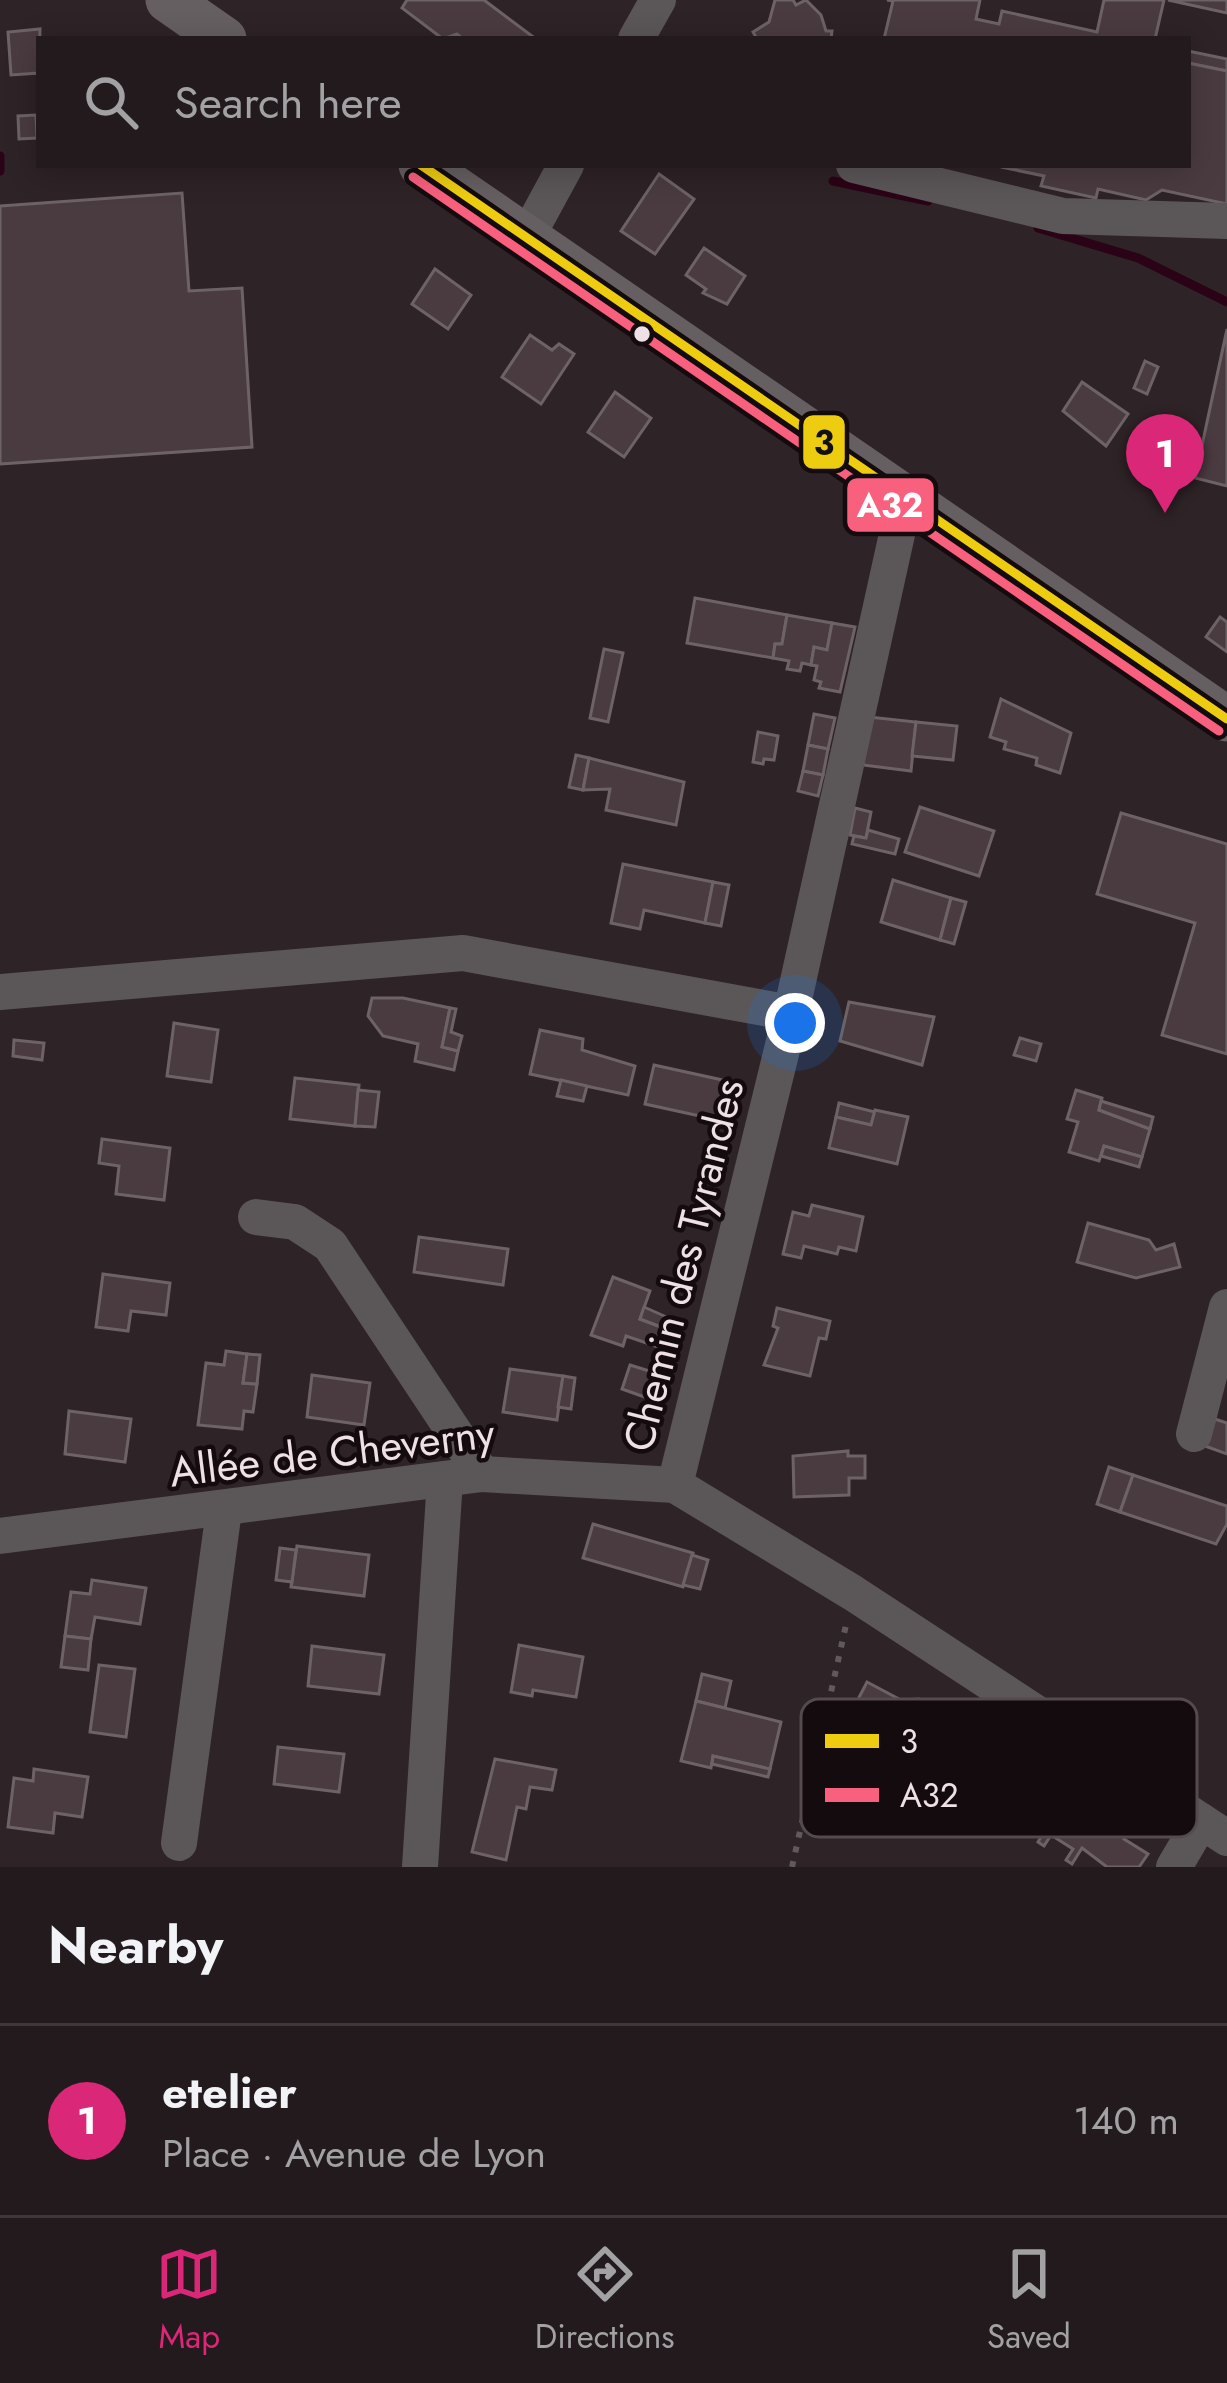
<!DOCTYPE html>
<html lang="en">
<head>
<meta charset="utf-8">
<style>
	:root { --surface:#221a1c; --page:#2a2325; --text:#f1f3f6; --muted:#a2a1a3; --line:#3f383b; --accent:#db2777 }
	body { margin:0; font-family:Jost,sans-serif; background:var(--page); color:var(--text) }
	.you { position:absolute; left:795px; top:1023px; width:42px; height:42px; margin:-30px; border:9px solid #fff; border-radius:50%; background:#1a73e8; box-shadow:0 0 0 18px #1a73e833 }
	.badge { display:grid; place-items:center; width:78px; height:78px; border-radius:50%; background:var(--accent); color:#fff; font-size:39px; font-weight:700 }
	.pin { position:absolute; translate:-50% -99px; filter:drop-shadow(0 3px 6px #0008) }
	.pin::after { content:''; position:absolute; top:63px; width:42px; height:36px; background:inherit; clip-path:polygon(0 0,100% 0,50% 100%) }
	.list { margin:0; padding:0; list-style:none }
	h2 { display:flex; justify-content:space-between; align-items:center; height:156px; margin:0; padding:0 48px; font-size:51px }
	h2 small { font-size:39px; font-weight:400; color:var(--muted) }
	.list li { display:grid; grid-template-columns:78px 1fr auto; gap:36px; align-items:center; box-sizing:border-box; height:192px; padding:0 48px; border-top:3px solid var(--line) }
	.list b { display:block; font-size:45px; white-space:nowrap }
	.list p { margin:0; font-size:39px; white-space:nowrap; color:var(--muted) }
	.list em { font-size:39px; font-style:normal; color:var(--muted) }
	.icon { flex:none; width:66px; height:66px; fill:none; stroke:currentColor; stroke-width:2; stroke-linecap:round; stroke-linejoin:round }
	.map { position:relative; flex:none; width:1227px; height:1867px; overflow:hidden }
	.search { position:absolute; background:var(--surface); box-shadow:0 6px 30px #0003; left:36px; right:36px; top:36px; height:132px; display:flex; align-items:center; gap:30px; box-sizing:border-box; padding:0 42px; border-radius:0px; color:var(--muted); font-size:45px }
	.sheet { height:348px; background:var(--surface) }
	nav { display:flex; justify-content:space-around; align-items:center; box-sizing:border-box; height:168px; border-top:3px solid var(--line); background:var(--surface); font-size:33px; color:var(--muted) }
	nav a { display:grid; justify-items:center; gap:6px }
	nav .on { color:var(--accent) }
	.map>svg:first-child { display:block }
</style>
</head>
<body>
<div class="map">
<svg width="1227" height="1867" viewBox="0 0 1227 1867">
	<rect width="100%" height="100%" fill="#2e2326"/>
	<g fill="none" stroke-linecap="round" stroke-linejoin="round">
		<g stroke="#2b0316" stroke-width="9">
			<path d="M0,156V171"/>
			<path d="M833,181L928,201"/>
			<path d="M1038,228L1138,258L1227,302"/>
		</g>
	</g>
	<g fill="#4a3b40" stroke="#6d6366" stroke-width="3">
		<path d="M407,0H484L536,39H463L457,34L443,39L402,8Z"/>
		<path d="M775,0H793L796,5L806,0L821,15L826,31H832L831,39H757L753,32L769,22Z"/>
		<path d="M887,0H980L976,19L999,24L1002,11L1097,32L1104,0H1164L1155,39H884L893,1Z"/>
		<path d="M1168,0H1227V13Z"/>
		<path d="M40,29L39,73L11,75L8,32Z"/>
		<path d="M1188,51L1227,59V71L1188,63Z"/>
		<path d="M1188,63L1227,71V204L1162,190L1146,200L1098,189L1096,198L1041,186L1044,176L1001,167L1188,165Z"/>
		<path d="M36,115L37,138L19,139L18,116Z"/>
		<path d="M659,174L694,199L655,254L621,231Z"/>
		<path d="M182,193L189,291L242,288L252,447L0,464V206Z"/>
		<path d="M704,248L745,276L727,304L703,293L706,289L686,275Z"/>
		<path d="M435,269L471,295L448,329L412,304Z"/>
		<path d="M1227,329V486L1195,478Z"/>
		<path d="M530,335L552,350L559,344L574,354L541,404L502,377Z"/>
		<path d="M1145,361L1158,367L1147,394L1134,388Z"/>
		<path d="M1082,382L1128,414L1106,446L1063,411Z"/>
		<path d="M615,392L651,418L624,457L588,432Z"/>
		<path d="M695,598L787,615L782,644H775L773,658L687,643Z"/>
		<path d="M787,615L832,623L827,650L814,647L811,665L802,663L800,671L787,669L789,661L773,658L775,644H782Z"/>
		<path d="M1220,617L1227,622V652L1206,637Z"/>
		<path d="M832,623L855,627L840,692L819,688L821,682L814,680L817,666L811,665L814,647L827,650Z"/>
		<path d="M604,649L623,653L608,722L590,718Z"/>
		<path d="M1001,699L1071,733L1060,773L1036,765L1037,758L1004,749L1006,742L990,737Z"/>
		<path d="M814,714L835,718L828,749L808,745Z"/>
		<path d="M869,717L916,722L911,771L863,765Z"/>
		<path d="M916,722L957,726L953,760L912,756Z"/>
		<path d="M758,732L778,736L774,760L764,759L763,764L753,762Z"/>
		<path d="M808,745L828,749L823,775L803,771Z"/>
		<path d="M576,755L589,758L583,790L569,787Z"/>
		<path d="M589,758L684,782L676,825L606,810L610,789L583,790Z"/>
		<path d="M803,771L823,775L818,796L798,791Z"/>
		<path d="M920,807L994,831L979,876L905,852Z"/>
		<path d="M855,808L871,812L866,838L850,835Z"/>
		<path d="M1121,813L1227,844V1054L1162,1035L1195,923L1097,894Z"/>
		<path d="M868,830L899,839L895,854L852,844L854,836L866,838Z"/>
		<path d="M623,864L713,882L705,923L644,910L640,929L611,923Z"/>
		<path d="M893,880L951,898L940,940L881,922Z"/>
		<path d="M713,882L729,885L721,926L705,923Z"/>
		<path d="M951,898L966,902L954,944L940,940Z"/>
		<path d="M372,998H403L450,1008L442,1047L458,1051L454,1070L415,1061L418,1044L383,1036L368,1016Z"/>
		<path d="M849,1002L934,1017L922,1065L840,1041Z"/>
		<path d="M450,1008L456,1009L451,1032L462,1036L458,1051L442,1047Z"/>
		<path d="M174,1023L218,1030L211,1082L167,1076Z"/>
		<path d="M540,1030L583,1039L582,1050L635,1066L628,1095L530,1074Z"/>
		<path d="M1020,1038L1041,1044L1036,1061L1014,1055Z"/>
		<path d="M14,1040L44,1043L42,1060L13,1056Z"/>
		<path d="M654,1065L727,1081L718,1120L645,1104Z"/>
		<path d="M295,1078L359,1085L355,1126L290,1119Z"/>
		<path d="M561,1080L587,1086L583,1101L557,1096Z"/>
		<path d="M358,1090L379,1092L375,1127L355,1126Z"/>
		<path d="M1076,1090L1102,1098L1099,1110L1150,1129L1142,1157L1104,1146L1099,1161L1069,1152L1078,1122L1067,1119Z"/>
		<path d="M1101,1101L1153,1117L1150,1129L1099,1110Z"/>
		<path d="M839,1103L875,1112L871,1125L836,1117Z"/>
		<path d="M875,1110L908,1117L897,1164L829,1148L836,1117L871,1125Z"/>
		<path d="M102,1139L170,1148L164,1200L116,1194L119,1166L99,1163Z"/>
		<path d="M1104,1146L1142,1157L1139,1167L1101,1156Z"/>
		<path d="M812,1205L863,1217L856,1251L839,1247L837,1254L804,1246L801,1258L783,1254L793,1212L809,1216Z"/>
		<path d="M1088,1223L1149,1240L1156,1250L1174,1244L1180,1267L1136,1278L1077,1262Z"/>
		<path d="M419,1237L508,1249L503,1285L414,1272Z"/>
		<path d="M103,1274L170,1283L166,1315L131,1311L128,1331L96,1327Z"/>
		<path d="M613,1277L650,1291L640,1319L677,1333L670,1351L626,1336L623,1346L591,1335Z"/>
		<path d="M644,1307L680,1323L677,1333L640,1319Z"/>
		<path d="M777,1308L830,1321L826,1339L819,1338L810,1376L764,1365L778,1328L773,1326Z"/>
		<path d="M226,1351L247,1354L243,1383L257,1384L253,1412L244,1411L242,1429L198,1425L206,1363L224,1365Z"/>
		<path d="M247,1354L260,1355L257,1384L243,1383Z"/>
		<path d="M630,1365L662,1375L653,1400L622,1389Z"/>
		<path d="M510,1369L563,1376L557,1420L503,1412Z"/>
		<path d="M312,1375L370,1383L364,1425L307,1417Z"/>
		<path d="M563,1376L575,1378L571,1409L558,1407Z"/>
		<path d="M69,1411L131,1419L125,1462L65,1454Z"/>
		<path d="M1215,1419L1227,1423V1454L1205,1446Z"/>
		<path d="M848,1451V1456H865V1478H849V1495L794,1497L793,1456Z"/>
		<path d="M1109,1467L1133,1475L1120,1512L1097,1504Z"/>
		<path d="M1133,1475L1227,1506V1524L1216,1544L1120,1512Z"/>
		<path d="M593,1524L693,1553L683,1587L583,1558Z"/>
		<path d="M297,1546L369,1555L364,1596L291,1587Z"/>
		<path d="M280,1548L296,1550L292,1582L276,1580Z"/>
		<path d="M692,1555L708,1560L700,1589L683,1585Z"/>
		<path d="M92,1580L146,1588L140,1624L95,1617L91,1639L65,1636L71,1592L90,1594Z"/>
		<path d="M65,1636L91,1639L88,1670L61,1667Z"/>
		<path d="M519,1645L583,1657L576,1697L533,1690L532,1696L511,1692Z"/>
		<path d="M312,1646L384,1655L379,1694L308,1686Z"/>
		<path d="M99,1665L135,1669L126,1737L90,1732Z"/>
		<path d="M702,1674L731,1681L725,1708L696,1701Z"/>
		<path d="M867,1682L901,1700L919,1699L923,1713L910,1717L914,1730L901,1755L880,1761L849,1744L859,1725L854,1722L860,1711L854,1707Z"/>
		<path d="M696,1701L781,1722L770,1769L713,1756L711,1768L681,1761Z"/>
		<path d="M278,1747L344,1754L339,1792L274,1784Z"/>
		<path d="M713,1756L770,1769L768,1777L712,1764Z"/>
		<path d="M495,1759L556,1770L552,1790L530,1787L526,1809L517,1807L506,1860L472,1852Z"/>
		<path d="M34,1769L88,1777L82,1817L55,1813L53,1833L8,1827L14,1778L33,1781Z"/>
		<path d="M1039,1778L1127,1834L1124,1839L1148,1854L1139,1867H1107L1082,1848L1072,1864L1066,1860L1073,1849L1051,1835L1044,1846L1038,1842L1050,1822L1022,1804Z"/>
	</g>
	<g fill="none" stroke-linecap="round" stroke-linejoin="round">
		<path stroke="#605a5c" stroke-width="6" stroke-dasharray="6 9" stroke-linecap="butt" d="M792,1867L846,1625"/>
		<g stroke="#5b5657" stroke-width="36">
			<path d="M636,39L658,0"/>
			<path d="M854,165L1063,216L1227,221"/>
			<path d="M528,235L566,165"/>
			<path d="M905,498L791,1013L675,1485L853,1593L1227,1838"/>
			<path d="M0,992L463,953L791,1013"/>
			<path d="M256,1217L295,1222L330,1245L482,1474"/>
			<path d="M1194,1434L1227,1307"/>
			<path d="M0,1536L482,1474L675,1485"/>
			<path d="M179,1843L224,1510"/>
			<path d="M420,1867L445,1479"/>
			<path d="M1174,1867L1201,1821"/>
		</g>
		<g stroke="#655f62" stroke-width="45">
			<path d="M168,0L224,39"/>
			<path d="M421,165L1227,719"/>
		</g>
		<defs>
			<path id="bus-1" d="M421,165L1227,719"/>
			<path id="bus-2" d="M413,177L1219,731"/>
		</defs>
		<use href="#bus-1" stroke="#140b0e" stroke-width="18"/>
		<use href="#bus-2" stroke="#140b0e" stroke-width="18"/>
		<use href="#bus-1" stroke="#eecd11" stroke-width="9"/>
		<use href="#bus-2" stroke="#f8607d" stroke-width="9"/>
	</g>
	<circle fill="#eee0e4" stroke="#140b0e" stroke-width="4.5" cx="642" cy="334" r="10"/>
	<g text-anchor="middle" stroke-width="9" stroke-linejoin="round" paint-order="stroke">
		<g font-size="42" fill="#eee0e4" stroke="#140b0e">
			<text transform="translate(683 1265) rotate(-76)" y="15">Chemin des Tyrandes</text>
			<text transform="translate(332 1452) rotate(-7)" y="15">Allée de Cheverny</text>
		</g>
	</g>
	<rect x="801" y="1699" width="396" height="138" rx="18" fill="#140b0e" stroke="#554b4e" stroke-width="3"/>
	<rect x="825" y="1734" width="54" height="14" fill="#eecd11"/>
	<rect x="825" y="1788" width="54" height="14" fill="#f8607d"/>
	<g font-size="33" fill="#eee0e4">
		<text x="900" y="1753">3</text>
		<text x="900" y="1807">A32</text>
	</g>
	<g stroke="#140b0e" stroke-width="4.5">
		<rect x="801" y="413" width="46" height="58" rx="12" fill="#eecd11"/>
		<rect x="845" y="476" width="91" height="58" rx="12" fill="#f8607d"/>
	</g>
	<g font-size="33" text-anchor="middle" font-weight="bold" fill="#fff">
		<text x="890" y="517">A32</text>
	</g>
	<g font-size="33" text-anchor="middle" font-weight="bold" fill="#111">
		<text x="824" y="454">3</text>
	</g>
</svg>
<div class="you"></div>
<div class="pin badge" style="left:1165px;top:513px">1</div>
<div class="search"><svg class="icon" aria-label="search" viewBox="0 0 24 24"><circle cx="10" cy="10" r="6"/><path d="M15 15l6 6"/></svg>Search here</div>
</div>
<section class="sheet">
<h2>Nearby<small></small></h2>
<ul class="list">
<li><span class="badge">1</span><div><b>etelier</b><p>Place · Avenue de Lyon</p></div><em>140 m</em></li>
</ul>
</section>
<nav>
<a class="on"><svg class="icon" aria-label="map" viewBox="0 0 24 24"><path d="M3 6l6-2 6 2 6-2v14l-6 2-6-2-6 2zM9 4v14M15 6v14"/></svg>Map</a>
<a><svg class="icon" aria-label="directions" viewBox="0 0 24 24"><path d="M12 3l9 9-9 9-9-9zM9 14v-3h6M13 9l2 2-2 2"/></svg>Directions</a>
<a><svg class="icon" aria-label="saved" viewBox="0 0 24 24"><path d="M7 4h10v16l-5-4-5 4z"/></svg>Saved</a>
</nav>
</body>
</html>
